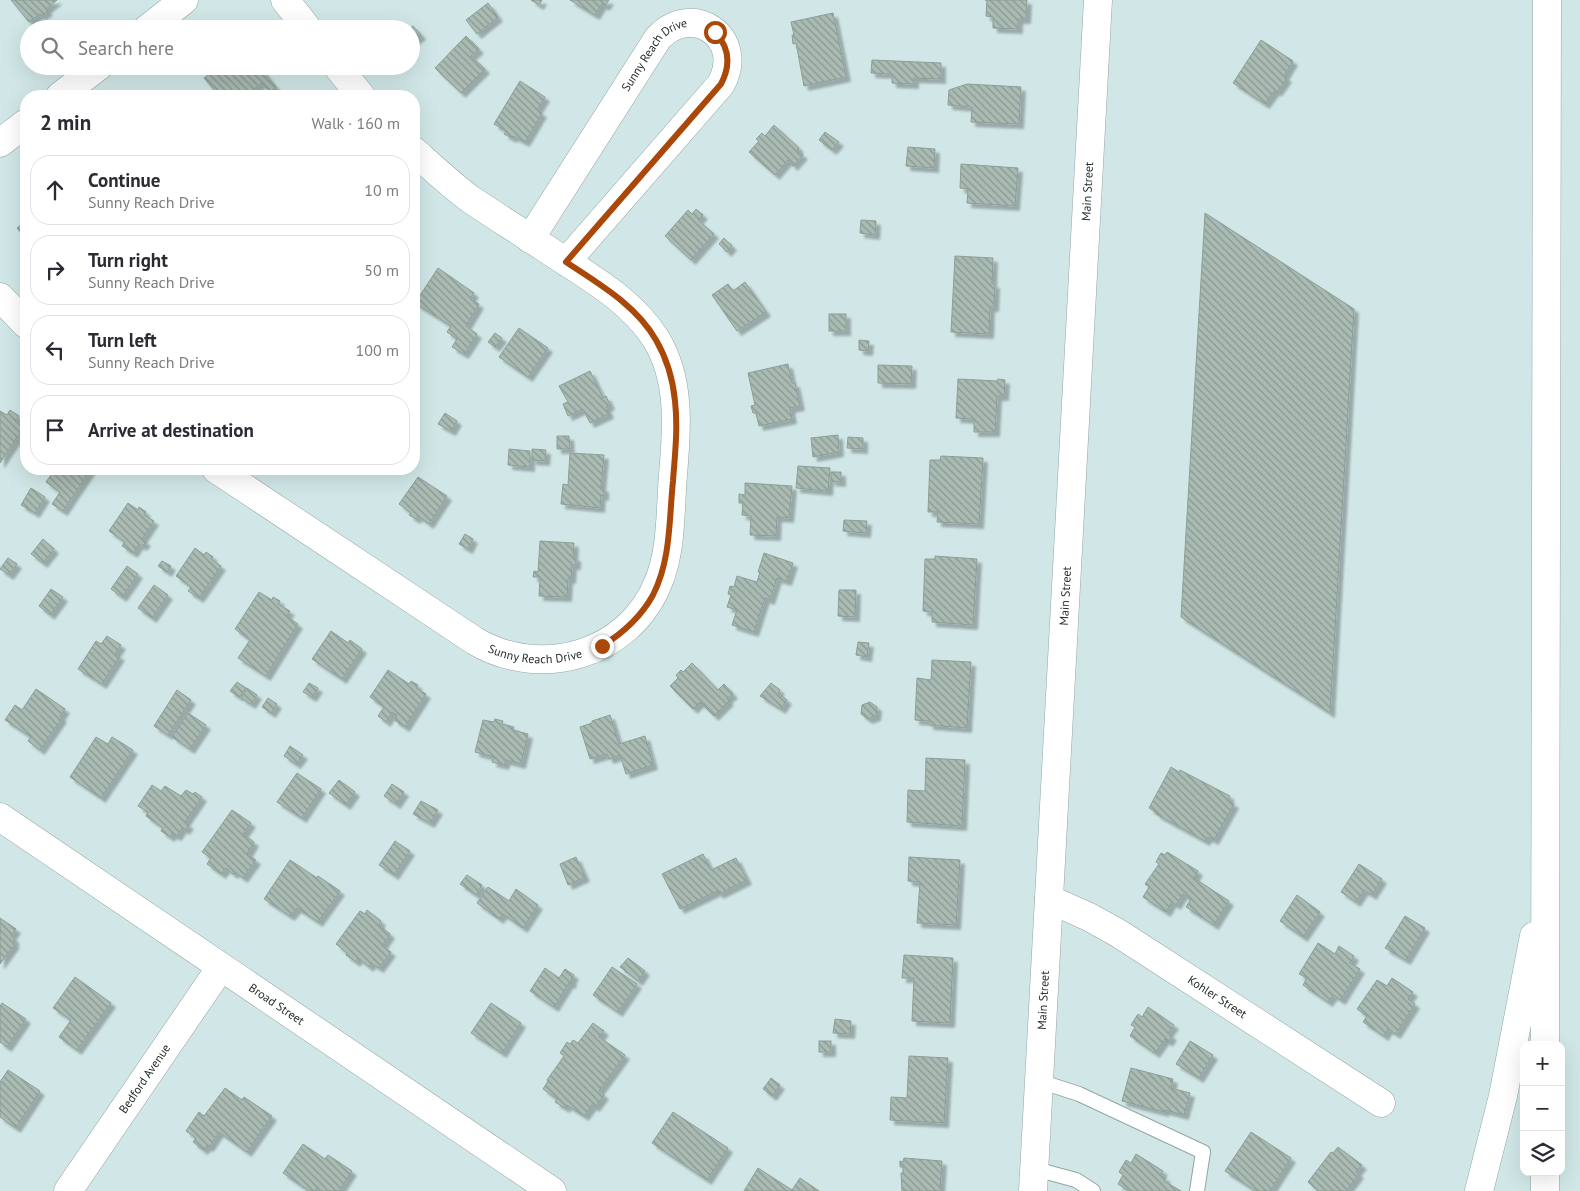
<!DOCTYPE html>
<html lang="en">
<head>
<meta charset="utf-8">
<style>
	:root { --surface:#fff; --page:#f2f2f3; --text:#2b2b33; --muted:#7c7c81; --line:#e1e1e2 }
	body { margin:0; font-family:"PT Sans",sans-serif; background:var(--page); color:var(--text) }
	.controls { position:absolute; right:15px; bottom:15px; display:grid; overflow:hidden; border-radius:10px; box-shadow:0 5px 20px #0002 }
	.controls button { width:45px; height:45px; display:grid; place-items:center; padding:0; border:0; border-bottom:1px solid var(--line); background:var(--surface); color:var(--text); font:25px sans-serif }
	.stop { position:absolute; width:15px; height:15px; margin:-11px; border:4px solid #aa480a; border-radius:50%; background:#fff }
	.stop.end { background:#aa480a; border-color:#fff; box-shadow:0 1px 5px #0008 }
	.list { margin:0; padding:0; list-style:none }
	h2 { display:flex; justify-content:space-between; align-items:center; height:65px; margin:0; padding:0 20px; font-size:21px }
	h2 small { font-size:16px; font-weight:400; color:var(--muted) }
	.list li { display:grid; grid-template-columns:32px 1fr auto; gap:15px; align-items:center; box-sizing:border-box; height:70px; margin:0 10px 10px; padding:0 10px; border:1px solid var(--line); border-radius:20px }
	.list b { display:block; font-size:19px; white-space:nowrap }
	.list p { margin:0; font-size:16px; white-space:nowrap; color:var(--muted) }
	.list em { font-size:16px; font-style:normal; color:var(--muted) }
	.icon { flex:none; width:28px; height:28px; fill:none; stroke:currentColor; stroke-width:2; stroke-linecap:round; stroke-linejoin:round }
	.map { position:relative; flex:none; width:1580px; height:1191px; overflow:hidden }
	.search { position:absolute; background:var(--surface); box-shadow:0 5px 20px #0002; left:20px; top:20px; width:400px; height:55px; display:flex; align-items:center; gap:12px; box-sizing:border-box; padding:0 18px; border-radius:28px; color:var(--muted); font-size:19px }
	.panel { position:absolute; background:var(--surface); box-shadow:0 5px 20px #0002; left:20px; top:90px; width:400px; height:385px; border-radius:20px }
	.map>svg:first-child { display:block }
</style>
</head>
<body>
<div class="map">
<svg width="1580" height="1191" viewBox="0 0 1580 1191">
	<defs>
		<pattern id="building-back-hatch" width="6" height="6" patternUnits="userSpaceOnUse" patternTransform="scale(1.25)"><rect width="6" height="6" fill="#a9bbb2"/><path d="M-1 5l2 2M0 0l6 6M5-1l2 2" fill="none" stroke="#899891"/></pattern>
		<filter id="shadow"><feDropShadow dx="4.5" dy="4.5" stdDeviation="1" flood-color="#0004"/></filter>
	</defs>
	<rect width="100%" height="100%" fill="#d1e7e7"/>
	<g fill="url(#building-back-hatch)" stroke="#8c9e96" filter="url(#shadow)">
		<path d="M11,0H57L46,9L48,11L41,16L40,14L29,22Z"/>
		<path d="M531,0H542L539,5Z"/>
		<path d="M570,0H609L605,6L602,4L595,15Z"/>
		<path d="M985,0H1027L1026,19H1018V29L993,28V17L986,16L987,0Z"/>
		<path d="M488,3L498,17L477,34L466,20Z"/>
		<path d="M833,13L846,77L804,86L796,43L793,44L792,35H794L791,22Z"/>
		<path d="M413,26L421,35L411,43V29H409Z"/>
		<path d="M466,36L479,49L471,56L485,69L461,93L435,68Z"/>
		<path d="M1261,40L1293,61L1284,76L1287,78L1277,92L1275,90L1265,104L1233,83Z"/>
		<path d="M872,60L941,63V79L914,78V84L892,83V74L871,73Z"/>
		<path d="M219,66H259L276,87L270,92L262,83L245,96H219L204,78Z"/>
		<path d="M520,81L545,97L537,110L542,113L525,142L513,136L512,138L504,134L506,131L494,124Z"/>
		<path d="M967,84L1021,87L1019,124L971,122L972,107L948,105L949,90Z"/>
		<path d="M774,125L799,148L797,150L803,155L793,166L788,160L775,175L749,152L759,141L756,139L762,133L765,136Z"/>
		<path d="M825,132L839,142L832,150L819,140Z"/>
		<path d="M908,147L935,149L934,168L906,166Z"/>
		<path d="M961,164L1018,168L1015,206L967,203L968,189L960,188Z"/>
		<path d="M696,209L703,215L698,220L714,234L691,260L665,236L688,210L692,214Z"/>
		<path d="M1205,213L1354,309L1330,713L1181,617Z"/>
		<path d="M26,220V239L17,228Z"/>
		<path d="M861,220L876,221L875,235L860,233Z"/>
		<path d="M724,238L732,246L727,252L719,244Z"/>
		<path d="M955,256L993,258L992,284H995L994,307H990L989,334L951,332Z"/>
		<path d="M438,268L474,293L470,299L479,304L466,326L477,334L464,354L452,347L457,339L447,332L451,326L415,303Z"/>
		<path d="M745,282L766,312L737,331L712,295L728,284L733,291Z"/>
		<rect x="829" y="314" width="17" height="17"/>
		<path d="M519,328L548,348L528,377L499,357Z"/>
		<path d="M495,333L502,338L495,347L488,342Z"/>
		<path d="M859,340L869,341L868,351L859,350Z"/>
		<path d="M788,364L792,383H795L800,406L790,408L792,419L759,426L756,413H753L751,406L755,405L748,373Z"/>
		<path d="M878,365L912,366L911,384L878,383Z"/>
		<path d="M590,371L603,398L606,396L610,405L606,407L609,414L590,423L583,409L568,416L563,404L568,402L559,386Z"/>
		<path d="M958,379L997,381L998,379L1005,380L1004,396H997L995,432H974V419L956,418Z"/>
		<path d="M10,410L19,416L15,421L24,427L0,463V411L7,415Z"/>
		<path d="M445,413L457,421L451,431L438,424Z"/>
		<path d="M838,435L839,452L813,457L811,438Z"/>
		<path d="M557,436H569L570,449H557Z"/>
		<path d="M848,437L863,438V449L847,448Z"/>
		<path d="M509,449L530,451V467L508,465Z"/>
		<path d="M532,449L546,450L545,461L532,460Z"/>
		<path d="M570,453L604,455L601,487L604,488V496L601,495L600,508L561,504L563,484L568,485Z"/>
		<path d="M941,456L983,458L979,524L937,522L938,512H928L930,460H940Z"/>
		<path d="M798,466L830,468L828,491L796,488Z"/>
		<path d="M55,469H91L63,511L52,504L60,492L46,482Z"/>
		<path d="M831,472H841V482L831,481Z"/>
		<path d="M418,477L447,496L429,524L418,516L416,519L409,515L411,513L399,504Z"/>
		<path d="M745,483L792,486L789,518L777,517L776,536L750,535L751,516L742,515L743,503H739V494L745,495Z"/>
		<path d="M31,488L45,497L35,513L21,505Z"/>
		<path d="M128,503L138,510L139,507L146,512L144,515L154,521L142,539L146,542L142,546L139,544L133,553L122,546L125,542L109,531Z"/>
		<path d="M844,520L867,521L866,533L843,531Z"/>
		<path d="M465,534L473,539L468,549L459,544Z"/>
		<path d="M43,539L54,549L43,563L31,554Z"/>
		<path d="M540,541L574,543L573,557H576V565H572L571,579H568L567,597L539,596L540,577H533L534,571L538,572Z"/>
		<path d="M195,548L204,555L206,552L213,557L211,559L221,566L199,598L188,591L191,587L176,576Z"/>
		<path d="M764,553L793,563L787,581L777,578L770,600L765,598L754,632L732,625L737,610L727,607L731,595L728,594L730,586L734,587L737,576L757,582L760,572H758Z"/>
		<path d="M935,556L977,559L973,625L932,622V612L923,611L925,559H935Z"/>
		<path d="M8,558L17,564L9,575L0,569Z"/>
		<path d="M162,561L171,566L167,572L158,566Z"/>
		<path d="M127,566L138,574L122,597L111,589Z"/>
		<path d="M154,585L168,595L152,618L138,608Z"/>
		<path d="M51,589L63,597L50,615L39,606Z"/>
		<path d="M839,590H856L855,617L838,616Z"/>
		<path d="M259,592L272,600L273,597L280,601L278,604L290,611L286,616L298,624L266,676L238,658L250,640L235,629Z"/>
		<path d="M331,631L348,643L350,640L362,649L342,679L312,659Z"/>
		<path d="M107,636L121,645L115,654L120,656L102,684L78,669L96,641L101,644Z"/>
		<path d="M858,642L869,643L867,657L856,655Z"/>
		<path d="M932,660L971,662L967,728L929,725V721L915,720L917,678L931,680Z"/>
		<path d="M692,663L718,690L724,684L733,694L727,699L729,701L714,716L700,702L693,709L670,686L678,678L676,675L681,670L683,672Z"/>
		<path d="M388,670L409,684L411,681L418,685L416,688L426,694L405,727L394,720L397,715L392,712L386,722L378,716L384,707L370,697Z"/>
		<path d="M237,682L246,688L239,697L230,691Z"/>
		<path d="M309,683L318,688L312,697L303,692Z"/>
		<path d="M771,683L780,690L778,693L787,700L781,709L760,696Z"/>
		<path d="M247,688L257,695L251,704L241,698Z"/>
		<path d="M36,689L65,709L60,716L62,718L40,750L28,741L31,737L5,720L15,705L22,710Z"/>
		<path d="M177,690L191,700L168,735L154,726Z"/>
		<path d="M268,698L277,704L271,713L262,707Z"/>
		<path d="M870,702L877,707L876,716L868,719L861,714L862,705Z"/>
		<path d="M188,713L206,725L190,749L172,737Z"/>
		<path d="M610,715L619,744L645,736L653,765L626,774L620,755L609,759L607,754L590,759L580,727L592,723V721Z"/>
		<path d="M495,719L503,721L502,724L514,727L513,730L528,734L521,764L506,760L504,765L492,762L494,757L475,752L483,720L494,722Z"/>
		<path d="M96,737L108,744L112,737L133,750L101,798L70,777Z"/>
		<path d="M290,746L303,755L296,764L284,756Z"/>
		<path d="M926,758L965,760L962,826L907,822L908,790L925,791Z"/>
		<path d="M1171,767L1179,772L1180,770L1230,796L1228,800L1234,804L1214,840L1208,837L1205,841L1156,814L1157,813L1149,808Z"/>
		<path d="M297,773L321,789L302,818L277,802Z"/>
		<path d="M339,780L355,792L346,805L329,793Z"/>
		<path d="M392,784L404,792L396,804L384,796Z"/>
		<path d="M152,785L161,791L165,786L181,796L186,790L193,794L195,792L202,797L185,822L189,825L185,830L182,828L177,836L172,834L170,837L161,831L163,828L146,816L148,812L138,806Z"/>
		<path d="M421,801L438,810L430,823L413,814Z"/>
		<path d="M232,810L251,823L243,834L254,842L247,854L256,860L243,878L235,872L233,874L226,868L221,874L207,864L211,858L202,852Z"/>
		<path d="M395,841L410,851L394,875L379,865Z"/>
		<path d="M1167,852L1198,871L1194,878L1229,901L1214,925L1186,907L1191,899L1183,894L1176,905L1172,902L1166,912L1143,897L1149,887L1145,884L1159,864L1156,862L1161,853L1165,855Z"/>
		<path d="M703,854L711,870L736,858L747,880L719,894L717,891L680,909L662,874Z"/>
		<path d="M576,857L585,877L568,885L560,864Z"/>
		<path d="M909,857L960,860L956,925L917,923L920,882L908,881Z"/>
		<path d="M290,860L317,878L318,876L340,891L318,922L297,908L290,916L264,899Z"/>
		<path d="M1359,864L1382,879L1372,895L1364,890L1356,902L1341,892Z"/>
		<path d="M467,875L482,885L476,895L460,884Z"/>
		<path d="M488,887L509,901L516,889L538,905L523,928L503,914L499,919L477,903Z"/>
		<path d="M1297,895L1320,912L1303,937L1280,921Z"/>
		<path d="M367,910L381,921L379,925L390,934L382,946L391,952L379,968L371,963L369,967L358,958L356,962L346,955L347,953L336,944L360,911L365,914Z"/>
		<path d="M1405,916L1425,928L1406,960L1385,948Z"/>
		<path d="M0,918L16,929L11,936L14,938V945L0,964Z"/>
		<path d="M1318,943L1335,954L1339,946L1354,956L1350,963L1360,969L1341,1000L1333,995L1328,1002L1303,985L1307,978L1299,974Z"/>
		<path d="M904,955L953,958L950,1023L912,1021L914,978H902Z"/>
		<path d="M628,958L645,971L638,981L620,967Z"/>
		<path d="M612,967L637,984L618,1012L593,995Z"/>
		<path d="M545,968L559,978L565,969L574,975L571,980L572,981L571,984L569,983L554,1007L530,991Z"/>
		<path d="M75,977L111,1003L77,1050L59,1037L71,1020L53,1008Z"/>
		<path d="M1392,978L1413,992L1408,999L1415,1004L1396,1034L1388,1029L1384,1036L1363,1022L1367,1016L1357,1009L1377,980L1387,986Z"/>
		<path d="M2,1003L26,1019L7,1047L0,1042V1006Z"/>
		<path d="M491,1003L521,1023L502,1053L471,1033Z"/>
		<path d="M1148,1007L1174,1025L1168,1033L1172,1036L1168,1042L1165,1039L1155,1053L1130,1036L1135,1027L1131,1025L1138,1014L1142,1017Z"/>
		<path d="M835,1019L851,1021L850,1034L833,1033Z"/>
		<path d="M593,1023L604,1031L599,1037L625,1055L599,1091L604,1095L595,1107L592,1105L584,1116L567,1105L565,1108L555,1102L557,1099L543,1089L548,1081L547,1080L564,1056L560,1053L567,1042L570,1044L573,1040L578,1043Z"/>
		<rect x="819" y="1041" width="12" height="11"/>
		<path d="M1190,1041L1213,1055L1199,1078L1176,1064Z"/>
		<path d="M909,1056L948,1058L944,1123L890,1120L891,1097L907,1098Z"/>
		<path d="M1131,1068L1173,1079L1171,1088L1190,1093L1184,1115L1165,1110L1164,1112L1122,1101Z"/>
		<path d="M8,1070L40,1091L16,1128L0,1117V1082Z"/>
		<path d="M771,1078L780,1085L772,1096L763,1089Z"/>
		<path d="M225,1088L242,1100L244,1097L272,1116L247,1152L219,1132L209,1147L207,1146L203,1150L193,1142L196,1138L186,1131L199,1112L204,1116Z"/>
		<path d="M673,1112L728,1148L707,1180L652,1143Z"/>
		<path d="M1251,1132L1291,1158L1270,1191H1256L1225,1171Z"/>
		<path d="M303,1144L325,1159L328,1155L352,1171L339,1191H321L317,1188L315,1191H309L283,1173Z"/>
		<path d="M1338,1147L1362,1165L1356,1172L1359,1174L1346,1191H1318L1308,1182L1331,1152L1333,1153Z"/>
		<path d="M1136,1154L1163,1171L1160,1175L1166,1178L1164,1181L1181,1191H1129L1118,1184L1123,1175L1119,1172L1126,1160L1131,1163Z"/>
		<path d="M904,1158L942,1161L940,1191H902L901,1173H903V1167H900V1161L903,1162Z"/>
		<path d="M758,1168L792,1190L800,1178L819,1191H744Z"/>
	</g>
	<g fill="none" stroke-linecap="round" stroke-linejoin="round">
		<defs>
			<g id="lane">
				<path d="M1039,1081L1079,1094L1203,1152L1197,1191"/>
				<path d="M1035,1169L1076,1180L1093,1191"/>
			</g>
			<g id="street">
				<path d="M285,0L308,29"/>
				<path d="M147,29L184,0"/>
				<path d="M337,66L361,96"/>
				<path d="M60,96L99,66"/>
				<path d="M0,143L26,123"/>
				<path id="s1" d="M530,239L658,38C693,1 746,38 721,84L566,262"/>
				<path d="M0,297L26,324"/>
				<path id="s2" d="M216,469L475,641C541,680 629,655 658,583C672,550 670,511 673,475C677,429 681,380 656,339C630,298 584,274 545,248C521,232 497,217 473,201C452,186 433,168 414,151"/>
				<path id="s3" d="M1049,899L1089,917L1118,933L1381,1103"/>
				<path id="s4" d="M68,1191L221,967"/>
			</g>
			<g id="secondary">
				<path id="s5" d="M0,817L552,1191"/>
				<path id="s6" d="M1033,1191L1098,0"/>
			</g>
			<g id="highway">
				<path d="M1545,1045L1547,0"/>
				<path d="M1479,1191L1503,1096L1534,936"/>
				<path d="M1545,1191V1172"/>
			</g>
		</defs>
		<use href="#lane" stroke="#91a6a5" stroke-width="16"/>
		<use href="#street" stroke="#91a6a5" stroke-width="29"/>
		<use href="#secondary" stroke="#91a6a5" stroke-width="29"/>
		<use href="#highway" stroke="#91a6a5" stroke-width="29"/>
		<use href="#lane" stroke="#fff" stroke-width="14"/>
		<use href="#street" stroke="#fff" stroke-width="28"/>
		<use href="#secondary" stroke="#fff" stroke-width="28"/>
		<use href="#highway" stroke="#fff" stroke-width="28"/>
	</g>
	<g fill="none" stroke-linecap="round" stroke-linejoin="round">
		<path stroke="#aa480a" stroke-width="6" d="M602,646C623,633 641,617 653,595C671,560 669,519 673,481C675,454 678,428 675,401C673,380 667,359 656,340C636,305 599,284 566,262L721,84C731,65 729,47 715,32"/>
	</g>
	<g text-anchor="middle" stroke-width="4" stroke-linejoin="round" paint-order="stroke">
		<g font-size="12" fill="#242c2c" stroke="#def4f4">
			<text dy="4" stroke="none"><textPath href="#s1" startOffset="224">Sunny Reach Drive</textPath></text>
			<text dy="4" stroke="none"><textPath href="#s6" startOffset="1001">Main Street</textPath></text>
			<text dy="4" stroke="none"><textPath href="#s6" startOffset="596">Main Street</textPath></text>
			<text dy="4" stroke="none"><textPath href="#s2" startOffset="374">Sunny Reach Drive</textPath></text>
			<text dy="4" stroke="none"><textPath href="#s3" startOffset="195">Kohler Street</textPath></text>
			<text dy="4" stroke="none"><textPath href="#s6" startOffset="191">Main Street</textPath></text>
			<text dy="4" stroke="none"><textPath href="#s5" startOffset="334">Broad Street</textPath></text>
			<text dy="4" stroke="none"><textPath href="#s4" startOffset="136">Bedford Avenue</textPath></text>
		</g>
	</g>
</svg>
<div class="controls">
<button>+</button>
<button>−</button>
<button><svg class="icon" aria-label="layers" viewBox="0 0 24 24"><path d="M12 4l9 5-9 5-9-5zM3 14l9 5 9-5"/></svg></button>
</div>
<div class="stop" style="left:715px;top:32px"></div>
<div class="stop end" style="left:602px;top:646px"></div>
<div class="search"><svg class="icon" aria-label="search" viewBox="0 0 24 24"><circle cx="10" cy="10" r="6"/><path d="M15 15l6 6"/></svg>Search here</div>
<section class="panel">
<h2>2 min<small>Walk · 160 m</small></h2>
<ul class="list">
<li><svg class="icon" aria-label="ahead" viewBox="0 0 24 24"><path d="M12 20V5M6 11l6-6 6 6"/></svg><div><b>Continue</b><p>Sunny Reach Drive</p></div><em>10 m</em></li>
<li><svg class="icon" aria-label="right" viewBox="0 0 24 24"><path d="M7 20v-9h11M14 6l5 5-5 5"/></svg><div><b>Turn right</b><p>Sunny Reach Drive</p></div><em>50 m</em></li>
<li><svg class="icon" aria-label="left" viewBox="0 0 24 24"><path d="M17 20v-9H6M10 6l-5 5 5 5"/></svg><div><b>Turn left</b><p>Sunny Reach Drive</p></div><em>100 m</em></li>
<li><svg class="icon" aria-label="arrive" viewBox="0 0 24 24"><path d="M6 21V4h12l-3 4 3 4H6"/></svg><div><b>Arrive at destination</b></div></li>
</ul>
</section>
</div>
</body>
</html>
